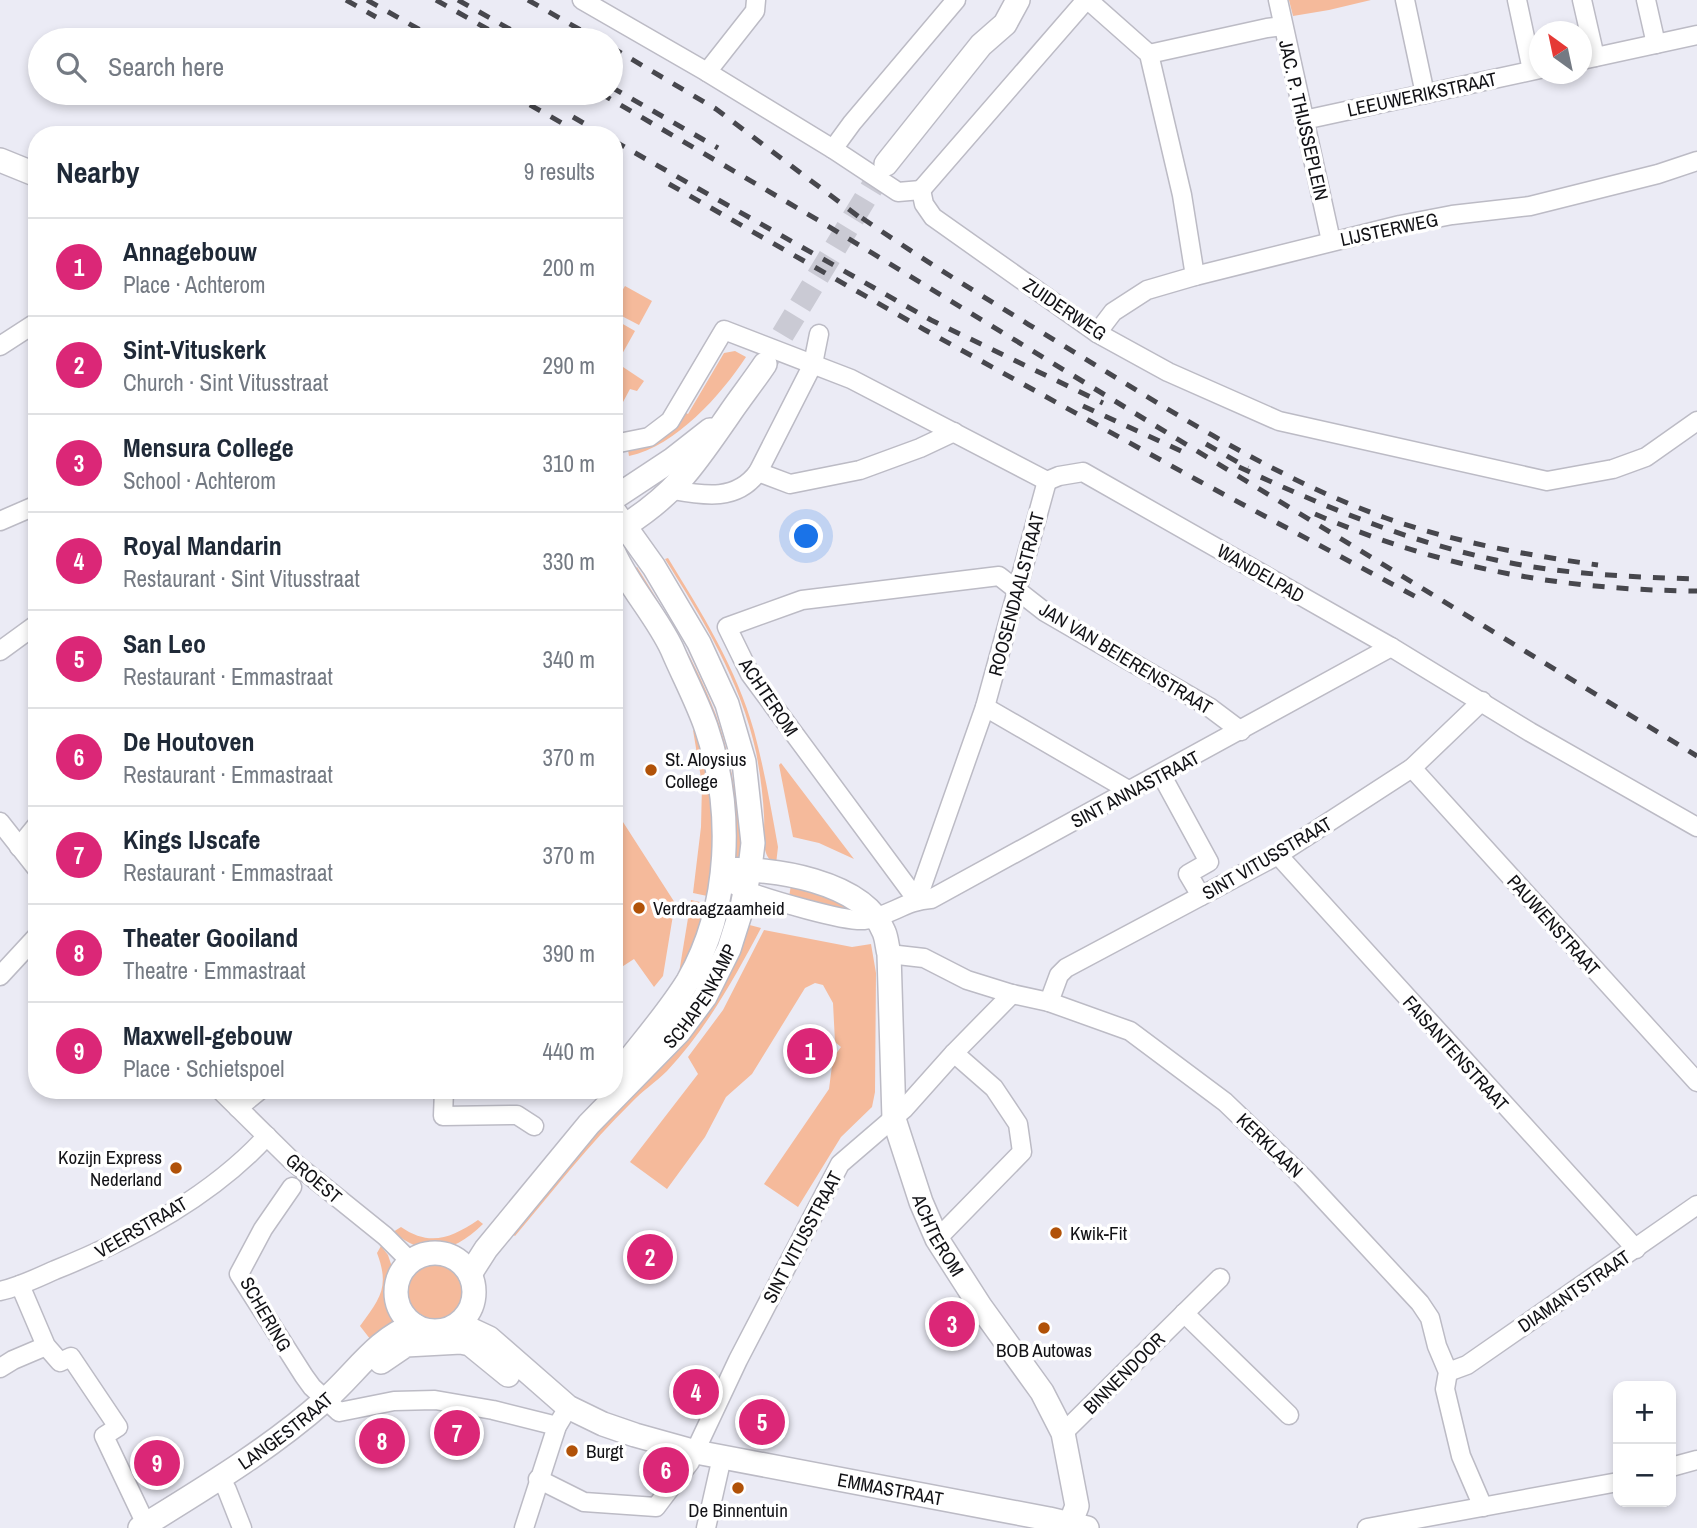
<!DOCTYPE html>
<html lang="en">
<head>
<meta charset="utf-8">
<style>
	:root { --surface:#fff; --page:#f2f2f3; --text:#1f2937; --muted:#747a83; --line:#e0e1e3; --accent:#db2777 }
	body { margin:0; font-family:"Archivo Narrow",sans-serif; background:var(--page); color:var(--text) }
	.controls { position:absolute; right:21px; bottom:21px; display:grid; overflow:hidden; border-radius:14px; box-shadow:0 4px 10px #0003 }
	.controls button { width:63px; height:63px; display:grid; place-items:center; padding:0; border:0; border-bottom:2px solid var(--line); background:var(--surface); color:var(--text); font:35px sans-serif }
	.compass { position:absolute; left:1529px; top:21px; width:63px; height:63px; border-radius:50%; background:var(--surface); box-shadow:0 4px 10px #0003; rotate:327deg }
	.you { position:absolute; left:807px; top:537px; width:24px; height:24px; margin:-18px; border:5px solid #fff; border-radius:50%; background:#1a73e8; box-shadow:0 0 0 10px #1a73e833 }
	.badge { display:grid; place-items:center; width:46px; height:46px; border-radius:50%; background:var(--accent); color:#fff; font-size:23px; font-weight:700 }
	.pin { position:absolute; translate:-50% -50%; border:4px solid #fff; box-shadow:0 2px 7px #0006 }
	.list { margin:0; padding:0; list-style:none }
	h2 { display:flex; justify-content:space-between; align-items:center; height:91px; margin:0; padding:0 28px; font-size:30px }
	h2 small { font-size:23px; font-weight:400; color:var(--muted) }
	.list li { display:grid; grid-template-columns:46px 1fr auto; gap:21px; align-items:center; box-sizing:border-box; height:98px; padding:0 28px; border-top:2px solid var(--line) }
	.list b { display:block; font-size:26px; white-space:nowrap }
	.list p { margin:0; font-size:23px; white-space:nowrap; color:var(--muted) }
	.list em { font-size:23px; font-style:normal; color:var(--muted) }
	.icon { flex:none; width:38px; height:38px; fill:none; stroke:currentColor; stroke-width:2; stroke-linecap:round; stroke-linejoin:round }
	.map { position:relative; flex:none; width:1697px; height:1528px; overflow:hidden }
	.search { position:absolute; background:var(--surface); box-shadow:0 4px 10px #0003; left:28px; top:28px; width:595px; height:77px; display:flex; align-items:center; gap:18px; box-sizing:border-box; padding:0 24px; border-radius:38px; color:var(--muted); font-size:26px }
	.panel { position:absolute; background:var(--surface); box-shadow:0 4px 10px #0003; left:28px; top:126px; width:595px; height:973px; border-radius:28px }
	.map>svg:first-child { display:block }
</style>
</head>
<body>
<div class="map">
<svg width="1697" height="1528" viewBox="0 0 1697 1528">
	<rect width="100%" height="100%" fill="#ebebf5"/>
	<g fill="#f5ba9b">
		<path d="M1289,0H1371L1329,10L1293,16Z"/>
		<path d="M625,286L652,301L639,325L614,312V304Z"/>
		<path d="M614,319L635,331L617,363L644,381L637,391L630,389L623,402L614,397V359L620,347L614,343Z"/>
		<path d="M735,351L746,357C721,395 676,446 629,456L628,450L684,412L688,414L724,353Z"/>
		<path d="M668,558C701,612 737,669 754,731C764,768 771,808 778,847L776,864C771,861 768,859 766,853C762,842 765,827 764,816C763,794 760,773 756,752C741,682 703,619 665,559Z"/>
		<path d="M637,567C667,615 696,662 716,715C733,762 739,813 742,863L731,858L726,787L631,572Z"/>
		<path d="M693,730C727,746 713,862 712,897L693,893L701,827L702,784Z"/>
		<path d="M781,763L854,859L819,843L793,837L779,765Z"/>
		<path d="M614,808L675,903L663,976L654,987L634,959L614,972Z"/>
		<path d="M791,885L830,896L856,912L789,897Z"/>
		<path d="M691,900L708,904L698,944L678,979Z"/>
		<path d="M742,923L761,928C735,977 706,1030 667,1071C656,1082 642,1091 631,1103C589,1144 553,1191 515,1236L509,1232L650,1072Z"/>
		<path d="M764,930L852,947L871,944L876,973L875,1092L872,1107L841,1137L798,1207L764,1184L829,1089L833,1058L841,1047L835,1042L833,1003L823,985L815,983L805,988L752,1074L726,1097L705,1137L667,1189L630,1162L698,1074L688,1057L723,1010Z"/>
		<path d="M478,1220L483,1224C454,1252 428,1260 393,1232L401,1227C430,1247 451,1238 478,1220Z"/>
		<path d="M381,1246L388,1255L392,1267L390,1291L394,1318L393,1324L374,1344L360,1326C380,1299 390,1287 377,1253Z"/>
		<circle cx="435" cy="1292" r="28"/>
	</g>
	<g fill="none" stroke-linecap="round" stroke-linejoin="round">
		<path stroke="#cacad4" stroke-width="23" stroke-dasharray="23 11" stroke-linecap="butt" d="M765,364L886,164"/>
		<defs>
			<g id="minor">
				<path d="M582,0L707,72L833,149L898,192L921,190"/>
				<path d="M1088,0L1149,54L1182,195L1195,276"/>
				<path d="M1278,0L1331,241"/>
				<path d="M1405,0L1425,94"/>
				<path d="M1517,0L1532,70"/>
				<path d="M1582,0L1595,57"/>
				<path d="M1646,0L1656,44"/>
				<path d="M1149,54L1267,28L1283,26"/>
				<path d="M1582,60L1697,35"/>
				<path d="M707,72L755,11L756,0"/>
				<path d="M1304,120L1540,69"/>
				<path d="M833,149L852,123L956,0"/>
				<path d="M921,190L924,204L933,217L1097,333L1168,372L1279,421L1547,481L1613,469L1646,457L1697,421"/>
				<path d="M921,190L1086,0"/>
				<path d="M1097,333L1113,312L1147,290L1195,276L1400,225L1452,215L1530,206L1658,174L1697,161"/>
				<path d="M0,346L37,322"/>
				<path d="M614,444L649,437L670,421L724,330L851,379L1047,481L1059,476L1083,472L1391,647L1530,732L1697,827"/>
				<path d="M758,472L790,484L860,470L920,448L954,432"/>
				<path d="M673,490C705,496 737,501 758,472L813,364L819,334"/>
				<path d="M0,521L37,505"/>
				<path d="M0,651L37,624"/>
				<path d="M985,707L1130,791"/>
				<path d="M1412,768L1697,1082"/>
				<path d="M1161,774L1209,862L1188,874L1201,896"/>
				<path d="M0,822L37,869"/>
				<path d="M19,847L37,825"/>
				<path d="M1278,855L1636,1249"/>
				<path d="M723,878C731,883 739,888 747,891C768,899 845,922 864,920C889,917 906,900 931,899L1391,647"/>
				<path d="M917,900L750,674L727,627L802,600L999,576L1045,612L1209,707L1241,731"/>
				<path d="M917,900L985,707L1047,481"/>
				<path d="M889,954L924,958L967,980L1012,994L1049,1002L1130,1031L1225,1102L1304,1178L1420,1303L1430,1318L1437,1346L1448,1372L1445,1389L1461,1456L1483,1507"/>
				<path d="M0,976L37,936"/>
				<path d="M1049,1002L1059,975L1066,968L1278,855L1412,768L1482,701"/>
				<path d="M220,1090L292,1161L385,1236L411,1262"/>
				<path d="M444,1090L443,1116L517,1115L534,1126"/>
				<path d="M238,1108L260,1090"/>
				<path d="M292,1187L263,1229L239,1274L304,1376L312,1387L339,1412L394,1401L435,1400L493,1410L557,1426"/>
				<path d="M937,1239L1022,1152L1018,1124L994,1088L954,1053"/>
				<path d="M20,1285L46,1346L60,1362L71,1357L118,1427L104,1436L142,1516"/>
				<path d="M0,1291C19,1287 37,1278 55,1270C130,1240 212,1196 267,1136"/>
				<path d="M1184,1313L1289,1415"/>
				<path d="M0,1368L13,1360L46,1346"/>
				<path d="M1448,1372L1467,1365L1697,1205"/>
				<path d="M1063,1433L1220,1278"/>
				<path d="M1671,1467L1697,1460"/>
				<path d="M220,1477L227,1490L242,1528"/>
				<path d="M538,1479L584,1502L656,1507L690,1462L738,1360L840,1164L904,1109L954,1053L1012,994"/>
				<path d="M524,1528L557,1426L563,1416"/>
				<path d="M706,1528L722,1457"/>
				<path d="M1367,1528L1618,1482"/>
			</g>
			<g id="major">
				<path d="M0,160L37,175"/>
				<path d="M886,164L981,45L1005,24L1018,0"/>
				<path d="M614,498L673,459L710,430"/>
				<path d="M626,525C677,492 694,465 728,416C740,398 753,382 765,364"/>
				<path d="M614,553C629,587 656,615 672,649C683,675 697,701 706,727C734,809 731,906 688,981C667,1015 638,1047 614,1079"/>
				<path id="s1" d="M723,870C771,867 864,881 884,932C887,939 887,947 889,954L894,1119L921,1202L937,1239L980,1306L1042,1392L1063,1433L1077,1506L1070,1524"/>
				<circle cx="435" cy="1292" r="39"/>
				<path id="s2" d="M470,1274L486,1249L589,1124L679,1032L705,997L729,949L741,911L750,868L753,843L744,762L727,704L699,643L654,567L614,511"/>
				<path id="s3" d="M459,1324L489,1338L568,1407L603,1424L635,1435L696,1452L1049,1519L1087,1528"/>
				<path d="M381,1362L406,1345L461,1342L470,1344L508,1375"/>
				<path id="s4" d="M140,1528C203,1489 270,1449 325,1400C355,1374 376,1339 414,1325"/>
			</g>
		</defs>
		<use href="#minor" stroke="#bcbbc5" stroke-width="21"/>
		<use href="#major" stroke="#bcbbc5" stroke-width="26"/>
		<use href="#minor" stroke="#fff" stroke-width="18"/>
		<use href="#major" stroke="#fff" stroke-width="23"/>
		<g stroke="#47474d" stroke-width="5" stroke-dasharray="12 12" stroke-linecap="butt">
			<path d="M346,0L376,17"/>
			<path d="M367,0L438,40"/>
			<path d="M436,0L507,40"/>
			<path d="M458,0L529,40"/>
			<path d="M528,0L598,40"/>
			<path d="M611,47L716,109L867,223"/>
			<path d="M611,87L718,148"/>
			<path d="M509,93L583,135"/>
			<path d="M600,93L823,223L1697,756"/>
			<path d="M573,117L604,135"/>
			<path d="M614,141L931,320L1103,403"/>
			<path d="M669,184L925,330L1197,480L1422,600"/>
			<path d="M862,218C939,271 1020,319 1100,368C1192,424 1283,481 1386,518C1454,542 1526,555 1598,565"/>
			<path d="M1083,406L1181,451"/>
			<path d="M1206,444L1248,468"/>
			<path d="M1239,467C1329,509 1418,546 1516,564C1576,575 1636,577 1697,579"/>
			<path d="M1315,514C1441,568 1559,590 1697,591"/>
		</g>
	</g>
	<g fill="#b15208" stroke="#fff" stroke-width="2.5">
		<circle cx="651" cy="770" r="7"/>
		<circle cx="639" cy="908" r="7"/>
		<circle cx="176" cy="1168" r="7"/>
		<circle cx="1056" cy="1233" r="7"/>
		<circle cx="1044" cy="1328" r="7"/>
		<circle cx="572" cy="1451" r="7"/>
		<circle cx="738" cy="1488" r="7"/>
	</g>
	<g text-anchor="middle" stroke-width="7" stroke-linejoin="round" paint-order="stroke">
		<g font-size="19" fill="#121216" stroke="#fff">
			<text transform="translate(1422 94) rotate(-12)" y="7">LEEUWERIKSTRAAT</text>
			<text transform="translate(1304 120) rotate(77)" y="7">JAC. P. THIJSSEPLEIN</text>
			<text transform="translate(1389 229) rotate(-12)" y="7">LIJSTERWEG</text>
			<text transform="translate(1065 309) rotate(34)" y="7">ZUIDERWEG</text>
			<text transform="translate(1261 573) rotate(30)" y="7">WANDELPAD</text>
			<text transform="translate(1016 594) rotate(-75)" y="7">ROOSENDAALSTRAAT</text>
			<text transform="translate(1126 658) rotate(31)" y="7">JAN VAN BEIERENSTRAAT</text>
			<text transform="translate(769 697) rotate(56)" y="7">ACHTEROM</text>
			<text transform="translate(1135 789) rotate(-28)" y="7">SINT ANNASTRAAT</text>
			<text transform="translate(1267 858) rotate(-30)" y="7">SINT VITUSSTRAAT</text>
			<text transform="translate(1554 925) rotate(48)" y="7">PAUWENSTRAAT</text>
			<text dy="7" stroke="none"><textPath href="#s2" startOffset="362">SCHAPENKAMP</textPath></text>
			<text transform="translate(1456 1053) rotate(48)" y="7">FAISANTENSTRAAT</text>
			<text transform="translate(1270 1145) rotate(44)" y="7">KERKLAAN</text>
			<text transform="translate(314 1178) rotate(40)" y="7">GROEST</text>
			<text transform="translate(141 1227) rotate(-30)" y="7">VEERSTRAAT</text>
			<text dy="7" stroke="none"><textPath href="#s1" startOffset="494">ACHTEROM</textPath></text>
			<text transform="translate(802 1237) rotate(-62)" y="7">SINT VITUSSTRAAT</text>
			<text transform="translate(1574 1291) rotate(-34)" y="7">DIAMANTSTRAAT</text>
			<text transform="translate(266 1314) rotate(60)" y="7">SCHERING</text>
			<text transform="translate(1124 1373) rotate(-45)" y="7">BINNENDOOR</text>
			<text dy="7" stroke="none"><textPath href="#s4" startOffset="175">LANGESTRAAT</textPath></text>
			<text dy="7" stroke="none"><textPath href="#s3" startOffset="472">EMMASTRAAT</textPath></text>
		</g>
		<g font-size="19" fill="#121216" stroke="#fff" text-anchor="start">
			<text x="665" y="766">St. Aloysius<tspan x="665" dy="22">College</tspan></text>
			<text x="653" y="915">Verdraagzaamheid</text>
			<text x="162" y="1164" text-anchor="end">Kozijn Express<tspan x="162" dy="22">Nederland</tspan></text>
			<text x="1070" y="1240">Kwik-Fit</text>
			<text x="1044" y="1357" text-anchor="middle">BOB Autowas</text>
			<text x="586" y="1458">Burgt</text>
			<text x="738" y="1517" text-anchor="middle">De Binnentuin</text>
		</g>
	</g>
</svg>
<div class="controls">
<button>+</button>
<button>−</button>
</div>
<svg class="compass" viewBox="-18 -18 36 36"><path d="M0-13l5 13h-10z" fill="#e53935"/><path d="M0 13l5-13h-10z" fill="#747a83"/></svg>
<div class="you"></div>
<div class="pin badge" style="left:810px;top:1051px">1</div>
<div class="pin badge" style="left:650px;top:1257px">2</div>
<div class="pin badge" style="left:952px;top:1324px">3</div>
<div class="pin badge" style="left:696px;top:1392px">4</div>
<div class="pin badge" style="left:762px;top:1422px">5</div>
<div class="pin badge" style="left:666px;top:1470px">6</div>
<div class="pin badge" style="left:457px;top:1433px">7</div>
<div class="pin badge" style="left:382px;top:1441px">8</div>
<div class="pin badge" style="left:157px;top:1463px">9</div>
<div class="search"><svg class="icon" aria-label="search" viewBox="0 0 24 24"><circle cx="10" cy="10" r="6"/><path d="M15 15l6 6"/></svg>Search here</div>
<section class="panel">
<h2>Nearby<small>9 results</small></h2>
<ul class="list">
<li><span class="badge">1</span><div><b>Annagebouw</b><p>Place · Achterom</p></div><em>200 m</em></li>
<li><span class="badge">2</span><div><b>Sint-Vituskerk</b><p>Church · Sint Vitusstraat</p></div><em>290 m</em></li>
<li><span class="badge">3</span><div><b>Mensura College</b><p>School · Achterom</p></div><em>310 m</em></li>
<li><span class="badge">4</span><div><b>Royal Mandarin</b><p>Restaurant · Sint Vitusstraat</p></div><em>330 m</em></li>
<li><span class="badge">5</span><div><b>San Leo</b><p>Restaurant · Emmastraat</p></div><em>340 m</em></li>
<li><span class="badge">6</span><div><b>De Houtoven</b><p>Restaurant · Emmastraat</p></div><em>370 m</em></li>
<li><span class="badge">7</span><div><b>Kings IJscafe</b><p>Restaurant · Emmastraat</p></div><em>370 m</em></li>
<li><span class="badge">8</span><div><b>Theater Gooiland</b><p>Theatre · Emmastraat</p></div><em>390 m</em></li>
<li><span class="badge">9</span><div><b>Maxwell-gebouw</b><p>Place · Schietspoel</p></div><em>440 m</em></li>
</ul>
</section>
</div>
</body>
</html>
